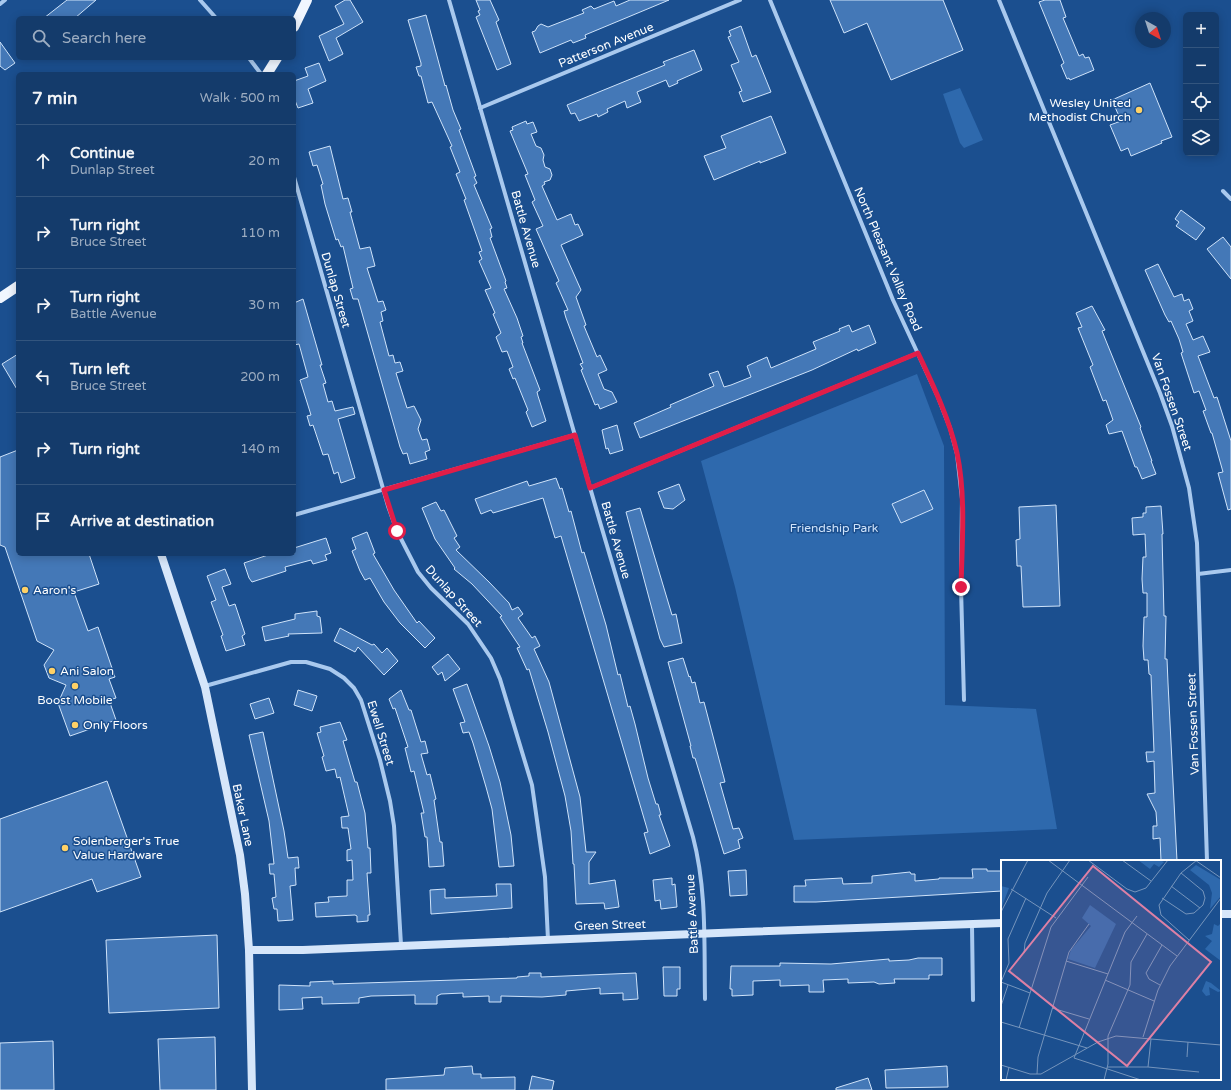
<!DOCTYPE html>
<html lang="en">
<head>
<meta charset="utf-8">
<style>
	:root { --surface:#143b6b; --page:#214673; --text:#f1f3f6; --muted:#9dadc1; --line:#33557e }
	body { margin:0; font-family:"Varela Round",sans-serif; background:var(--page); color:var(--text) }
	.controls { position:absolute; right:12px; top:12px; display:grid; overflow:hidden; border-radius:6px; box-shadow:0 2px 10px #0003 }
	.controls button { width:36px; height:36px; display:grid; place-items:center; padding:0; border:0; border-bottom:1px solid var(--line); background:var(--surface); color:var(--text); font:20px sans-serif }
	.compass { position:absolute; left:1135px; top:12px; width:36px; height:36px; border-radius:50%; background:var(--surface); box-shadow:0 2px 10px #0003; rotate:141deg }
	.stop { position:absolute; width:12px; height:12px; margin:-9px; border:3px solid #e11d48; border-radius:50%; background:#fff }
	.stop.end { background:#e11d48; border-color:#fff; box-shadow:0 1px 4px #0008 }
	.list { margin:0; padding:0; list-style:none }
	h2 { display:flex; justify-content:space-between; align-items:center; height:52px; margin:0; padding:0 16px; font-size:17px }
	h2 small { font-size:13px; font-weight:400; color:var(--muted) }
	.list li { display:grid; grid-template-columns:26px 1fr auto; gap:12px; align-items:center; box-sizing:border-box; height:72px; padding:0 16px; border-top:1px solid var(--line) }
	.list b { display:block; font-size:15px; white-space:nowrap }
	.list p { margin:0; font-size:13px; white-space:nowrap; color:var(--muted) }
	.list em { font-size:13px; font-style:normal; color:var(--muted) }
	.icon { flex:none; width:22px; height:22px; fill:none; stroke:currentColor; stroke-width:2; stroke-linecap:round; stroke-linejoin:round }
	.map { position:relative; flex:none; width:1231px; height:1090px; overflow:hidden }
	.search { position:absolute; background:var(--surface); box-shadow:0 2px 10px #0003; left:16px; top:16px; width:280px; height:44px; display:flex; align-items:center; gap:10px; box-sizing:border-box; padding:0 14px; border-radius:6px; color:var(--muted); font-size:15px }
	.panel { position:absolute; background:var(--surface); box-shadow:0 2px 10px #0003; left:16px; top:72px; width:280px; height:484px; border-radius:6px }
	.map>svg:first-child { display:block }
</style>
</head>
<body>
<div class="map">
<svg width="1231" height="1090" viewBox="0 0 1231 1090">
	<rect width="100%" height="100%" fill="#1b4f8f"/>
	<g fill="#2e69ad">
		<path d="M960,88L983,140L964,148L960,143L943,94Z"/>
		<path d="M917,374L944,446L945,705L1036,709L1057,829L794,840L735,587L701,461Z"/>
	</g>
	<g fill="#4478b7" stroke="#cfe3fa">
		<path d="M67,0H96L75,18H44Z"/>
		<path d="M345,0H350L363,22L336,38L343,54L329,61L319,36L344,24L335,6Z"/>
		<path d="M476,0H490L499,20L496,22L511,64L497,70L476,17L480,15L478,11L480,10Z"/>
		<path d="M630,0H669L585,35L586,38L573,43L571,40L540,53L532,32L535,31L538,26L541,24L548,27L584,13L582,10L591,6L594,9L614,1L616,6Z"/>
		<path d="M830,0H943L963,50L891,80L867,23L844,33Z"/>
		<path d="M1045,0H1060L1066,17L1063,18L1079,56L1083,54L1085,58L1089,57L1094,70L1070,80L1069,78L1067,79L1061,65L1064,63L1039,2Z"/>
		<path d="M426,15L445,86L446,85L453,110L461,129L459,130L476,176L474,177L477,183L474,185L492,228L490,229L492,237L490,238L506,281L505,282L507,288L504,289L517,318L523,336L521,337L523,343H522L540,390L537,392L538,396L546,421L532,427L526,412L528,410L515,378L513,379L509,369L513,367L507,351L502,352L496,337L501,333L493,314L495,313L485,290L491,288L479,261L482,259L479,252L482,251L464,200L466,199L456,174L460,172L450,147L452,146L432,102L428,103L421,76H419L416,67L421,66V63L408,20Z"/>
		<path d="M741,26L752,57L756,55L771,92L743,102L739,92L742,91L731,65L739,62L728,37L731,36L729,31L731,30Z"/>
		<path d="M0,42L15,63L5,70L0,66Z"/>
		<path d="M694,50L702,70L677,81L678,83L669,87L666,80L637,92L641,102L627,108L625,101L607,109L608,112L598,117L597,114L579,121L575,113L571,114L567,105L665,65L663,62Z"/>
		<path d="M319,63L326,81L308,89L313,103L298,108L294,98V81L308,76L305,68Z"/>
		<path d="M1150,83L1172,137L1161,141L1162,143L1131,156L1128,148L1121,151L1110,125L1121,121L1112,100Z"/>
		<path d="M771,116L786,153L760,163V161L714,180L704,156L726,148L721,136Z"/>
		<path d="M526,121L527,124L533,122L537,132L531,134L536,146L541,148L544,155L543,160L545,167L550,169L552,175L550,180L544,182L545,184L542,186L557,220L571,214L575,225L578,224L583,235L561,245L581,290L576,297L586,325L584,326L597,357L600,355L607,370L598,374L604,389L612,392L617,402L600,409L598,404L595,405L581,370L583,369L580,364L583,363L566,318L564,311L568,310L556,283L559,281L536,229L543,226L532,202L535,200L525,175L528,174L510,131L513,130L512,127Z"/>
		<path d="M330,146L343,199L348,198L352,212H350L360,249L370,247L375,266L367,268L378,302L383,301L386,310L381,312L383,321L380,322L389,356L393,355L395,363L400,362L403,371L396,373L407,408L414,406L421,420L418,429L422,440L427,439L430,450L425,452L427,459L410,464L407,453L403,454L400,447L358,299H353L350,289L353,288L343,246L341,247L338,239L336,240L325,204L321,185L323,184L317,165L313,166L309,152Z"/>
		<path d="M1181,210L1205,228L1196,240L1176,226L1179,222L1175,219Z"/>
		<path d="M1223,237L1231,247V279L1207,249Z"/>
		<path d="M1158,264L1174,297L1182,294L1184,301L1189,299L1193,309L1189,311L1193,321L1186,324L1193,340L1203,336L1210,352L1198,356L1214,398L1217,397L1231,441V509L1228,510L1218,473L1223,472L1212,433H1211L1203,411L1206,410L1199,391L1194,393L1181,353L1183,352L1179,339L1171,321L1169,322L1165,315L1145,270Z"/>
		<path d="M303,299L322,365H320L326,383L323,384L328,402L332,401L335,411L353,407L355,414L338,419L355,478L341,483L338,472L334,474L328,454L323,455L313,425L310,426L307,416L311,415L300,380L308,377L299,344L294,345V303Z"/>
		<path d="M1092,306L1105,330L1102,331L1141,427L1140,428L1152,461H1151L1156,474L1142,479L1137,467H1135L1122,431L1109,434L1106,425L1113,420L1106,400L1103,401L1090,367L1093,365L1078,328L1082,327L1076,313Z"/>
		<path d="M849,325L852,332L869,325L876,343L858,351L857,349L812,370L640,438L634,423L671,407L670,405L714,386L709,374L718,371L724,387L731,385L751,377L747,366L767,357L771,368L797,357L816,349L813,342L840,331L839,329Z"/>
		<path d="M18,354V391L2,364Z"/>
		<path d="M617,425L623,450L610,454L608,448L606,449L602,430Z"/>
		<path d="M18,450V554H89L99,584L74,592L88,631L98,627L115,677L109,679L116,698L109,700L116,720L70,736L58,703L66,685L49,678L44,665L54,650L37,641L5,547L0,545V457Z"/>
		<path d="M556,478L560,489L562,488L569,512L571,511L582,553L584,552L606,625L618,675L620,674L628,707L630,706L635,724L648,778L656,804H658L661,815H659L670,846L650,854L644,833L648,832L563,543L561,536L555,538L543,498L493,513L491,510L481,514L475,499L527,481L529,486Z"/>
		<path d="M679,484L685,500L673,509L664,508L658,492Z"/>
		<path d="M924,490L933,509L901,523L892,504Z"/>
		<path d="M436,502L441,511L444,510L457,536L454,538L460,547L456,550L489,582L509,603L512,610L518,607L523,614L518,618L532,638L535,636L540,646L534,649L549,682L580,797L586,852H596L589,862V884L615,880L619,907L605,909L604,903L576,904L574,864H573L571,831L565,796L548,732L529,669L527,670L517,648L520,647L500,617L502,616L472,584L454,569L455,568L435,539L422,508Z"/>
		<path d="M1056,505L1060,606L1023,607L1021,566H1017L1016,540L1020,539L1019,507Z"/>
		<path d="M1161,506L1163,534H1162L1164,616H1166L1165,659H1167L1168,683L1177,861H1161L1160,838L1153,839V826H1157L1156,812L1147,794L1155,793L1154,761L1147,762L1146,752H1154L1151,675L1149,674L1148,660H1144L1143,646L1144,617H1147V593H1143L1142,579L1143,557H1146L1145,534L1133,535L1132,518L1143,517V513H1146V507Z"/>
		<path d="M640,508L672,615L676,614L682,643L664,647L660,639L626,512Z"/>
		<path d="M367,532L375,553L373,554L394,590L417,623L419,621L435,638L425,648L400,623L384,602L370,578L365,580L360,571L352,551L356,549L352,538Z"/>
		<path d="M326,538L331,553L325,555L327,560L313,564L311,560L285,567L286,571L252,582L249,578L244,563L271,554H294V548Z"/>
		<path d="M225,569L231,584L222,587L229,606L235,604L245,634L242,636L245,645L226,651L221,636L223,635L211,602L216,600L207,576Z"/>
		<path d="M317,611V616L320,617L322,633L288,634L289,636L265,641L262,627L295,619V614Z"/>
		<path d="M340,628L372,645L374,644L382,653L387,648L398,661L384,675L358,647L355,652L334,641Z"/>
		<path d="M448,654L460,669L445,681L442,672L438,675L432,667Z"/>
		<path d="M683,658L689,677L690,676L692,683L695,682L700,703L704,702L725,782L720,783L733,829L739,828L743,838L738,840L740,848L724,854L702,781L695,758H693L690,746H691L668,662Z"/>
		<path d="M467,684L489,746L500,782L511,835L514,866L499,867L492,809L486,787L473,743L469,732L463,733L460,723L465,722L453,689Z"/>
		<path d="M298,690L317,696L312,711L294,705Z"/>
		<path d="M401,690L409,710H411L421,742L425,741L428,753L421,754L427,775L430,774L436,799L434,800L440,842H442L444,866L429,867L427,837H425L421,813H424L414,771L411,772L405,748L408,747L395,708L393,709L389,699Z"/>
		<path d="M269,698L274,713L255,719L250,704Z"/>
		<path d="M340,722L347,740L343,741L355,782H357L365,813L368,848H370L371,873H367L370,915H368V921L357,922V916L355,915L316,917L315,903L329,902L328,897L347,896V880H353L352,860L347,861V850L351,849L348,828H342L341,817L349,816L340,777L337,778L335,769L326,771L322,757L324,756L317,733L321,732L320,727Z"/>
		<path d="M263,732L284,831L288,858L298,857L299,868H295L296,885L290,886L293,920L278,921L277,909H274L272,898L276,897L274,874H270L269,864H274L269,821L249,735Z"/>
		<path d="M107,781L141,877L97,892L92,879L0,912V819Z"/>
		<path d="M972,869H987V871H1002V891L816,902H794V886H806L805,880L842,878L843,884L872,883V876L910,872L911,874H915V881L939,879V878H973Z"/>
		<path d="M746,870L747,895L730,896L728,871Z"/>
		<path d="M672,878V885L675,884L677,907L661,909L660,900L655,901L653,880Z"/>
		<path d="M496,884H511L512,908L431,914L430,890L445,889V898L497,896Z"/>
		<path d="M217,935L219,1008L109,1013L106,940Z"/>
		<path d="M918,958H942V975H929V979H894L895,983L879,984L874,982L848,983V979L823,980L824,992H809V985L780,986V980L753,981V995L732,996V989H730L731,966H780V963L831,964L889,959V961L909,960Z"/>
		<path d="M663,967H680V989H677V996H664Z"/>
		<path d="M529,973H541V977L636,973L638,999L623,1000V993L600,994V988L566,991V995L542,997L501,996V1002H489V996L463,997V993L441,994L437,996V1004H415V995L371,996L359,998V1003L322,1004V997L302,998L303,1009L279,1010V985L310,986V982L333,981V984L517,978V977L529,976Z"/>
		<path d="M215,1037L216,1090H160L158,1039Z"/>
		<path d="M53,1041L54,1090H0V1043Z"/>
		<path d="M472,1066L473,1074H481V1078L515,1077V1090H386V1079L444,1075L445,1068Z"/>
		<path d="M947,1066L948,1087L886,1088L885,1070Z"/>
		<path d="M532,1076L554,1081L552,1090H529Z"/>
		<path d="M868,1078L872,1090H836V1088Z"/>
	</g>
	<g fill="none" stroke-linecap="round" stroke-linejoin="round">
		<g stroke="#a9c9ee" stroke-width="4">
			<path d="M200,0L216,18"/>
			<path d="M449,0L600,522L693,837C707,890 704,945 705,999"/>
			<path d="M770,0L893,300L938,397L950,428L957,454L962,499L961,587L964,700"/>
			<path d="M999,0L1160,393L1172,426L1189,488L1197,543L1207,861"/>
			<path d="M0,4L5,0"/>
			<path d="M249,58L261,74"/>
			<path d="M480,108L740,0"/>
			<path d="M294,177L388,506L397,531L418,572L431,588L468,624L491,658L500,679L532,785L545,877L548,940"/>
			<path d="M1223,191L1231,199"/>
			<path d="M590,488L918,353"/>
			<path d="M294,515L575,435"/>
			<path d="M1198,574L1231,570"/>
			<path d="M205,686L291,662H306L330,669L344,678L354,688L361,700L380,760L390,801L394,826L401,945"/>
			<path d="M972,925L973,1000"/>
		</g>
		<g stroke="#d6e6fa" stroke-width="8">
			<path d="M161,554L205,687L240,855L245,894L249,950L252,1090"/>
			<path d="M1220,914H1231"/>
			<path d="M249,950H303L743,932L1002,923"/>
		</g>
		<g stroke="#f0f6ff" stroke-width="10">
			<path d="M294,27L307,0"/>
			<path d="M267,74L277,58"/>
			<path d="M0,298L18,286"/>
		</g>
	</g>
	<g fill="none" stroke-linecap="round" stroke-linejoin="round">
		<path stroke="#e11d48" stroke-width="5" d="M397,531L384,490L575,435L590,488L918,353C933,385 949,418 957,453C966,495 962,544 961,587"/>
	</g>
	<g fill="#ffd166" stroke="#1b4f8f" stroke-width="1.5">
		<circle cx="1139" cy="110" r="4"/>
		<circle cx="25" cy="590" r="4"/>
		<circle cx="52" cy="671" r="4"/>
		<circle cx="75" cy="686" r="4"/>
		<circle cx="75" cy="725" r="4"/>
		<circle cx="65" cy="848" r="4"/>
	</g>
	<g text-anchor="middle" stroke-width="3" stroke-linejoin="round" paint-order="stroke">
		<g font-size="12" fill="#fff" stroke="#1b4f8f">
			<text transform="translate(606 45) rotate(-22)" y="4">Patterson Avenue</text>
			<text transform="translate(526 229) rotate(74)" y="4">Battle Avenue</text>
			<text transform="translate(888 259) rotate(67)" y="4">North Pleasant Valley Road</text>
			<text transform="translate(336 290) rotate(74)" y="4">Dunlap Street</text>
			<text transform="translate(1172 402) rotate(71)" y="4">Van Fossen Street</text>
			<text transform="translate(616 540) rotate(74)" y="4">Battle Avenue</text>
			<text transform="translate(454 596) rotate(48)" y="4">Dunlap Street</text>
			<text transform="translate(1193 724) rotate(-92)" y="4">Van Fossen Street</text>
			<text transform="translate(381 733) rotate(73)" y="4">Ewell Street</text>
			<text transform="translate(243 815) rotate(78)" y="4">Baker Lane</text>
			<text transform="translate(692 914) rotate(-93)" y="4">Battle Avenue</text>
			<text transform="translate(610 925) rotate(-2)" y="4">Green Street</text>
		</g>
		<g font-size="12" fill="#fff" stroke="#1b4f8f" text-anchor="start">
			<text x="1131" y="107" text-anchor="end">Wesley United<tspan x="1131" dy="14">Methodist Church</tspan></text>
			<text x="33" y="594">Aaron's</text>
			<text x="60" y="675">Ani Salon</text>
			<text x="75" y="704" text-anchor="middle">Boost Mobile</text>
			<text x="83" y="729">Only Floors</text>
			<text x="73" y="845">Solenberger's True<tspan x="73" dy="14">Value Hardware</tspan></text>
		</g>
		<g font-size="12" fill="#cfe3fa" stroke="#1b4f8f">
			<text x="834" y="532">Friendship Park</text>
		</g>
	</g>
	<g transform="translate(1001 860)">
		<rect width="220" height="220" fill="#1b4f8f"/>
		<path d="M137,0H159L163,2L158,7L153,4L149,9ZM195,5L220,20V36L209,49L211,33L208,25L189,10ZM0,26L8,28L0,49ZM89,45L115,64L94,108L67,99L70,90L90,66L81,58ZM220,63V101L204,89L211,81L204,76L211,74L213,64L217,66ZM205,121L210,123L220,131L217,132L208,127L209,135L205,136L201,131Z" fill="#2e69ad"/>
		<path fill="none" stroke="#7695bc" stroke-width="1" d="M47,0L176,96M87,0L126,29L134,32L145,28L167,0M121,0L150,21M194,0L220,18M170,26L199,48M10,29L55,58M161,38L185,54L193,53L202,45L204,38L202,31L180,13M0,52L27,0M136,56L124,72L73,198L140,220M188,80L160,55L158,45L180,13L196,0M23,93L24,83L46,33L69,0M65,101L107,114M104,120L153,141M0,122L8,103L7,79L25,38M0,122L29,133M159,125L148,119L145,113L161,85M0,146L7,125M51,148L88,159M0,162L86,188M18,168L50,67L87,17M142,177L157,130L169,106L220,38M186,197L187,182M0,205L29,214H40L97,182L115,176L220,185M106,207H147L150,179M147,207L198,212M36,214L37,197L68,92L88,64M5,220L8,207M103,220L107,204V176L129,125L130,102L146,74"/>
		<path fill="#dd80a5" fill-opacity="0.15" stroke="#dd80a5" stroke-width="2" d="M92,6L210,102L126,206L8,111Z"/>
		<rect width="220" height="220" fill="none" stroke="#fff" stroke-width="2"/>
	</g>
</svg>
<div class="controls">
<button>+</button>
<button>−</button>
<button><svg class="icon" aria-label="locate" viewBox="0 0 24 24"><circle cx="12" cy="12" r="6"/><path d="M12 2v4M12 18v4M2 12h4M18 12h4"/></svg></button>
<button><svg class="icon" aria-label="layers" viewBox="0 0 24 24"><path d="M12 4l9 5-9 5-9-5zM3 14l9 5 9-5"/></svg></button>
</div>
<svg class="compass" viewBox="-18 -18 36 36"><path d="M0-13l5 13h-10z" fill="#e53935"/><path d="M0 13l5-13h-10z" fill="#9dadc1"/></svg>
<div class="stop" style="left:397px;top:531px"></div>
<div class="stop end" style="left:961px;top:587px"></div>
<div class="search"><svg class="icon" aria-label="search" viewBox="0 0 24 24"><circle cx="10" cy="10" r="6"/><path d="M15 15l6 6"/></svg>Search here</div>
<section class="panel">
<h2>7 min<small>Walk · 500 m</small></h2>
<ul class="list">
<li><svg class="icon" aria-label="ahead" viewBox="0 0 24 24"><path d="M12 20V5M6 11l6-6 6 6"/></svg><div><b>Continue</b><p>Dunlap Street</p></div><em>20 m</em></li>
<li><svg class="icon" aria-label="right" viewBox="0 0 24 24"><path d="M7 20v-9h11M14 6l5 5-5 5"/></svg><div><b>Turn right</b><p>Bruce Street</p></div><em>110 m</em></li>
<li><svg class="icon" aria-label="right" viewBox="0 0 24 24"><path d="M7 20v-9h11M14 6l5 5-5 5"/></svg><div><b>Turn right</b><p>Battle Avenue</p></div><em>30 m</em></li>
<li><svg class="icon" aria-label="left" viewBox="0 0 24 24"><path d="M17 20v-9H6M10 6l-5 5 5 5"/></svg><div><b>Turn left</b><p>Bruce Street</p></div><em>200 m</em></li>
<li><svg class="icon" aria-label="right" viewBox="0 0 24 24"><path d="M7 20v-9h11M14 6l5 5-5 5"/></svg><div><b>Turn right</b></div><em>140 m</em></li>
<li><svg class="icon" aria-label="arrive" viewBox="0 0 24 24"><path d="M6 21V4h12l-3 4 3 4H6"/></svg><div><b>Arrive at destination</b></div></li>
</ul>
</section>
</div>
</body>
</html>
